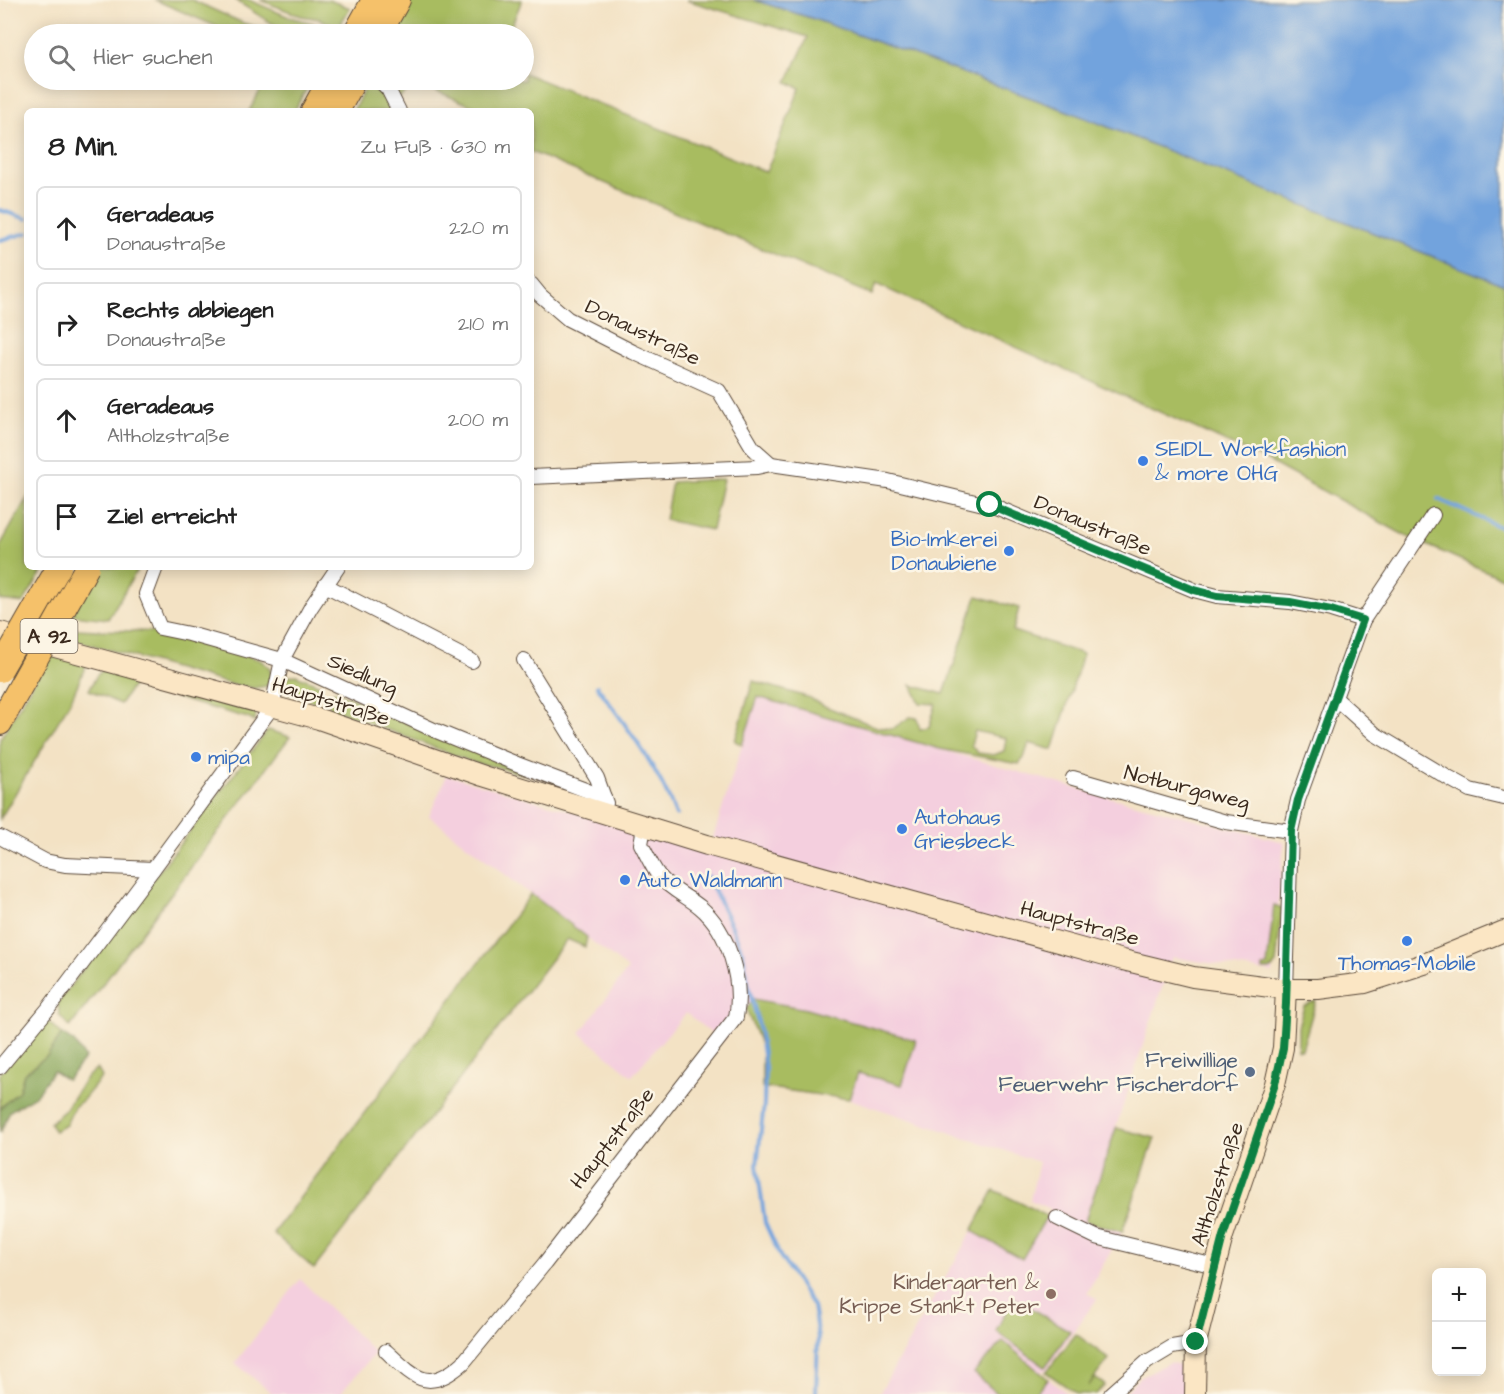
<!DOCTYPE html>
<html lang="de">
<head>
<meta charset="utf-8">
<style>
	:root { --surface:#fff; --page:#f2f2f2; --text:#222; --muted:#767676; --line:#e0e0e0 }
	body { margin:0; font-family:"Architects Daughter",sans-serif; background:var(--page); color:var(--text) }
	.controls { position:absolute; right:18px; bottom:18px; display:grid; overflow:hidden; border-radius:9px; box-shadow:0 3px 15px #0003 }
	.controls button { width:54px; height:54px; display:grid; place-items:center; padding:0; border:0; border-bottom:2px solid var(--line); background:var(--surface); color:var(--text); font:30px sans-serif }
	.stop { position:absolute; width:18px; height:18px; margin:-14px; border:4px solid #0b8043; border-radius:50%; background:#fff }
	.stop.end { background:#0b8043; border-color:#fff; box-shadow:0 2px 6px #0008 }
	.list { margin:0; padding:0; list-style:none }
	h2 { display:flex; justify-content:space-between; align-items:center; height:78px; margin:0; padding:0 24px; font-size:26px }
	h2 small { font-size:20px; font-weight:400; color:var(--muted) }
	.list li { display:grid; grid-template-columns:39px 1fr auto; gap:18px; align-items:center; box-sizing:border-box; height:84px; margin:0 12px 12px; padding:0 12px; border:2px solid var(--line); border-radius:9px }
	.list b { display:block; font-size:22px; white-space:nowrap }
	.list p { margin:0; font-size:20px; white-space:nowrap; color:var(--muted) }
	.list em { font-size:20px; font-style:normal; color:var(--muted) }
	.icon { flex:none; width:33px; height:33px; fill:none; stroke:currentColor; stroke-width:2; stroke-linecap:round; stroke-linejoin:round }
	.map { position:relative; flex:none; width:1504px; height:1394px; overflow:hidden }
	.search { position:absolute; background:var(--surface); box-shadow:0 3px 15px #0003; left:24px; top:24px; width:510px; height:66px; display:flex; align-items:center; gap:15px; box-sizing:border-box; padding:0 21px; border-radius:33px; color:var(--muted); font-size:22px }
	.panel { position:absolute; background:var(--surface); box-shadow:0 3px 15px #0003; left:24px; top:108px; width:510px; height:462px; border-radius:9px }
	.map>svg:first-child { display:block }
</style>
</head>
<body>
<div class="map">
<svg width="1504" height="1394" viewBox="0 0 1504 1394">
	<rect width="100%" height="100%" fill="#fcf5e5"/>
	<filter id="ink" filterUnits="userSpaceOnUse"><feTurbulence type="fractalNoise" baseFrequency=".0167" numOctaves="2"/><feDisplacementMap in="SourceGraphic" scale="12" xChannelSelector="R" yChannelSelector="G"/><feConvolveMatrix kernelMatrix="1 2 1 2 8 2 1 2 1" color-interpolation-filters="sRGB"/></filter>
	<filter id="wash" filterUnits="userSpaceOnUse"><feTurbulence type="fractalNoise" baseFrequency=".008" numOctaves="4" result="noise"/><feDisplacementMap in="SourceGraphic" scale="24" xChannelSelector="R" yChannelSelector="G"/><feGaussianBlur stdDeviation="1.35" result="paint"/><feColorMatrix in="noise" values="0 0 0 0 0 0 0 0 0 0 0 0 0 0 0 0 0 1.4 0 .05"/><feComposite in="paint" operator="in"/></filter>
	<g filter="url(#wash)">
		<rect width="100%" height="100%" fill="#f3e2c4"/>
		<g fill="#f4cfde">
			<path d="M757,697L1093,793L1284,842L1272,973L1172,957L1085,1221L1122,1232L1087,1293L1097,1299L1045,1371L1043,1370L1041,1373L1068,1394H879L972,1231L1022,1259L1051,1209L1030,1200L1039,1162L849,1099L872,1027L806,1009L753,999L722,1042L686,1013L632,1076L580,1033L628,969L429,816L447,775L709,851Z"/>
			<path d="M300,1279L375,1353L340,1394H273L235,1363Z"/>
			<path d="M1170,1362L1182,1366L1186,1394H1124L1140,1377Z"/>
		</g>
		<g fill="#a8bc61" stroke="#727340" stroke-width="1.5" fill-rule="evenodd">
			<path d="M155,0H192L243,23L271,31L273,34H234Z"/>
			<path d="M235,0H249L289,17L312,23L335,34H294L271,23Z"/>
			<path d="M260,0H329L350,8L338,28L320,19L301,16Z"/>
			<path d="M412,0H522L508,34H393Z"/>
			<path d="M686,0H754L814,19L1073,113L1504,285V579L1404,535L1266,460L876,284L872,295L531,152V111H484L415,82L399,98L386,80H524V73L766,172L800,88L787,82L808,37Z"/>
			<path d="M266,80H312L294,111H249Z"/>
			<path d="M368,82L386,96L394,111H353Z"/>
			<path d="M723,479L712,530L665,520L672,482Z"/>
			<path d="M27,498V567H45L23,603L0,600V546Z"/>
			<path d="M99,567H139L108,619L72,615Z"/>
			<path d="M977,596L1019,608L1013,631L1083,654L1053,750L1029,743L1024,758L1019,764L940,749L758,697L742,745L735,741L753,681L810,698L822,705L877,727L892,729L910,717L917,718L920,729L929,727L936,704L920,703L911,685L944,694ZM975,731L1006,738L1004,751L994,755L978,753L971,745Z"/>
			<path d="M65,628C102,632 140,629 176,634C202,638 235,652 260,660L269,667L272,676L267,686L254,688L230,684L61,636Z"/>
			<path d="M51,653L87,663L71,700L0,819V739Z"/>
			<path d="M107,667L250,709L256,713L255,722L248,718L197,704L134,684L120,704L89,690L97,675Z"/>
			<path d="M296,675L320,685L315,702L289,693L285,681L289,676Z"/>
			<path d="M334,691L522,772V774L498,767L475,763L330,708L329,705Z"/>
			<path d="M268,730L290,737L70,1027L59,1015L58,1002Z"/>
			<path d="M531,894L587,937L585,947L567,939L314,1269L273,1233Z"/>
			<path d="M1274,905L1282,908L1276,964L1270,970H1263V967L1267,966Z"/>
			<path d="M753,999L806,1009L916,1040L902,1085L858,1073L849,1099L762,1087V1049L746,1009Z"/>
			<path d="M1316,1001L1302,1049H1298V1026L1304,1006Z"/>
			<path d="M47,1021L62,1034L48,1055L24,1074L19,1091L0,1108V1073Z"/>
			<path d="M97,1068L102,1077L83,1100L74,1107L66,1125L54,1131L50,1123L65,1110L84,1080Z"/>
			<path d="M1116,1128L1155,1138L1122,1232L1085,1221Z"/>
			<path d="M994,1190L1047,1216L1022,1259L972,1231Z"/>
			<path d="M1013,1298L1070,1331L1045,1367L996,1331Z"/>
			<path d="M1076,1334L1109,1359L1088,1386L1095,1378L1105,1385L1096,1394H1077L1046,1372Z"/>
			<path d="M1003,1341L1048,1379L1035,1394H998L974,1373Z"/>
		</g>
		<path fill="#86a457" stroke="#60673a" stroke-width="1.5" d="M62,1034L74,1042L85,1058L67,1080L53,1071L35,1096L10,1111L0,1133V1108L19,1091L24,1074L48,1055Z"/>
		<path fill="#72a3dd" stroke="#56667e" stroke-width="1.5" d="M754,0H1504V285L1073,113L814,19Z"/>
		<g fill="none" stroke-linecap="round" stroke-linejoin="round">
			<g stroke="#72a3dd" stroke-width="4">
				<path d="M0,210L27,219"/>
				<path d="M0,240L27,233"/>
				<path d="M1438,499L1504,529"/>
				<path d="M597,686C627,727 658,767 676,815"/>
				<path d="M707,876L732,927L743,954L749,989L758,1022L765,1067L764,1104L757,1165L765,1223L780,1256L813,1306L818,1338L816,1394"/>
			</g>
		</g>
	</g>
	<g filter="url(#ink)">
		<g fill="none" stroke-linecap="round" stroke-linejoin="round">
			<defs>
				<g id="street">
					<path d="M379,80L388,89L399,111"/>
					<path d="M531,284L540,295L568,319L633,352L719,391L753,448L771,464"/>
					<path d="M531,477L757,467L771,464L888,481L996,507L1194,590L1217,596L1290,602L1331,610L1363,620"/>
					<path d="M156,567L146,594L160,628L189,634L282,660L434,730L517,764L604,797"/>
					<path d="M325,585L472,661"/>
					<path d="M524,660L597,778L606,803"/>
					<path d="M1335,698L1375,734L1450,779L1470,790L1504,798"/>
					<path d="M1073,778L1226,822L1291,831"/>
					<path d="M0,837L45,861L65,865L153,869"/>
					<path d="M1286,989L1291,831L1298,800L1363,620L1433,515"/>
					<path d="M0,1067L48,1009L153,869L272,707L282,660L311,607L338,567"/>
					<path d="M1057,1218L1096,1237L1215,1266"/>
					<path d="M386,1351C415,1378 428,1394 463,1363L545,1263L736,1017C743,982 729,931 700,907C688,897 670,889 659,876C652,867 647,855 641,844L644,827"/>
					<path d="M1111,1394L1147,1362L1172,1347L1196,1343"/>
				</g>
				<g id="secondary">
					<path d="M0,632L319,719L483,776L707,845L1123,960L1193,977L1286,989H1318L1365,983L1424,964L1504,931"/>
					<path d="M1195,1394L1196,1343L1223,1236L1275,1084L1283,1048L1286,989"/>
				</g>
				<g id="highway">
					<path d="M355,34L374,0"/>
					<path d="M379,34L398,0"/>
					<path d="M313,111L330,80"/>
					<path d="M337,111L354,80"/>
					<path d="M0,723L10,705"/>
				</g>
			</defs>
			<use href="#street" stroke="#574637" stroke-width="16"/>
			<use href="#secondary" stroke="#574637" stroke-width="22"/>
			<use href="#highway" stroke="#574637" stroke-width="26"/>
			<use href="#street" stroke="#fff" stroke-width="14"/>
			<use href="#secondary" stroke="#fbe6c4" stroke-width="20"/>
			<use href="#highway" stroke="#f5c16b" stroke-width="24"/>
			<defs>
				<g id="highway-bridge">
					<path d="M0,670L59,567"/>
					<path d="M10,705L87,567"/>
				</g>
			</defs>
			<use href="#highway-bridge" stroke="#574637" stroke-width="26" stroke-linecap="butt"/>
			<use href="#highway-bridge" stroke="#f5c16b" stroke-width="24"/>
		</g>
	</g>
	<g fill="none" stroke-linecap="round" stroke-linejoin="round" filter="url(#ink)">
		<path stroke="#0b8043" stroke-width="8" d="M990,505L1194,590L1217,596L1290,602L1331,610L1363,620L1298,800L1291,831L1286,1004L1283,1048L1275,1084L1223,1236L1196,1342"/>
	</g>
	<g fill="#3f7fe0" stroke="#fcf5e5" stroke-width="2">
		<circle cx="1143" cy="461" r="6"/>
		<circle cx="1009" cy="551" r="6"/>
		<circle cx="196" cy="757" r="6"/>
		<circle cx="902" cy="829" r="6"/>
		<circle cx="625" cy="880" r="6"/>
		<circle cx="1407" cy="941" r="6"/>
	</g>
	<circle fill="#5c6f8a" stroke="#fcf5e5" stroke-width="2" cx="1250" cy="1072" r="6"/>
	<circle fill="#8d6e63" stroke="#fcf5e5" stroke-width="2" cx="1051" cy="1294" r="6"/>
	<g text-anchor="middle" stroke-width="5" stroke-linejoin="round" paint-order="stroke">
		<rect fill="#fcf5e5" stroke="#75675a" stroke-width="1.5" x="20.5" y="619" width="57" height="34" rx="4.5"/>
		<g font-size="20" font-weight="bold" fill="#3b2a1e">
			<text x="49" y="643">A 92</text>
		</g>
		<g font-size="21" fill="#3b2a1e" stroke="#fcf5e5">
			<text transform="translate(643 332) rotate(26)" y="7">Donaustraße</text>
			<text transform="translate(1093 525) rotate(23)" y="7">Donaustraße</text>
			<text transform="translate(363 674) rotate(24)" y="7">Siedlung</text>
			<text transform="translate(331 701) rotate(17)" y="7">Hauptstraße</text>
			<text transform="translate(1187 787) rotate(14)" y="7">Notburgaweg</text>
			<text transform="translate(1080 923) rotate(15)" y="7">Hauptstraße</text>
			<text transform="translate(612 1138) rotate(-52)" y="7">Hauptstraße</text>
			<text transform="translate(1217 1184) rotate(-72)" y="7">Altholzstraße</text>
		</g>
		<g font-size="21" fill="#366cbe" stroke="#fcf5e5" text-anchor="start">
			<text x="1155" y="456">SEIDL Workfashion<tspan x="1155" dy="24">&amp; more OHG</tspan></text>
			<text x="997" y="546" text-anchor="end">Bio-Imkerei<tspan x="997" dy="24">Donaubiene</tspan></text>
			<text x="208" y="764">mipa</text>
			<text x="914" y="824">Autohaus<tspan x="914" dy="24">Griesbeck</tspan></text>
			<text x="637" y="887">Auto Waldmann</text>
			<text x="1407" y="970" text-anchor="middle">Thomas-Mobile</text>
		</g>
		<g font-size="21" fill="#4e5e75" stroke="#fcf5e5" text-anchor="end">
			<text x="1238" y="1067">Freiwillige<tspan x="1238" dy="24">Feuerwehr Fischerdorf</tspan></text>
		</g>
		<g font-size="21" fill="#785e54" stroke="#fcf5e5" text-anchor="end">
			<text x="1039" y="1289">Kindergarten &amp;<tspan x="1039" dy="24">Krippe Stankt Peter</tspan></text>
		</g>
	</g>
</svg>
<div class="controls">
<button>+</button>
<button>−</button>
</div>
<div class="stop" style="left:990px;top:505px"></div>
<div class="stop end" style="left:1196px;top:1342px"></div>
<div class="search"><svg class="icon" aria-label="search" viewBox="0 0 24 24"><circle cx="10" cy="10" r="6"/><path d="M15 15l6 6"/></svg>Hier suchen</div>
<section class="panel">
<h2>8 Min.<small>Zu Fuß · 630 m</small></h2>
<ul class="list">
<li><svg class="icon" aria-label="ahead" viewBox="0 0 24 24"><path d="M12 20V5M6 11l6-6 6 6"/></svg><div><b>Geradeaus</b><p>Donaustraße</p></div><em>220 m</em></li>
<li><svg class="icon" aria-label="right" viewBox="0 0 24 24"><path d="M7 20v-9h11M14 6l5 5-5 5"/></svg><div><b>Rechts abbiegen</b><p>Donaustraße</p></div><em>210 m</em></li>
<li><svg class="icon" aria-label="ahead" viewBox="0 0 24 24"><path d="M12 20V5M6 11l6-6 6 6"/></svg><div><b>Geradeaus</b><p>Altholzstraße</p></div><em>200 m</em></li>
<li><svg class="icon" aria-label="arrive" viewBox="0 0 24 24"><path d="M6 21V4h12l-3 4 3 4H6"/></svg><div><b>Ziel erreicht</b></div></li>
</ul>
</section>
</div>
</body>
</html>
